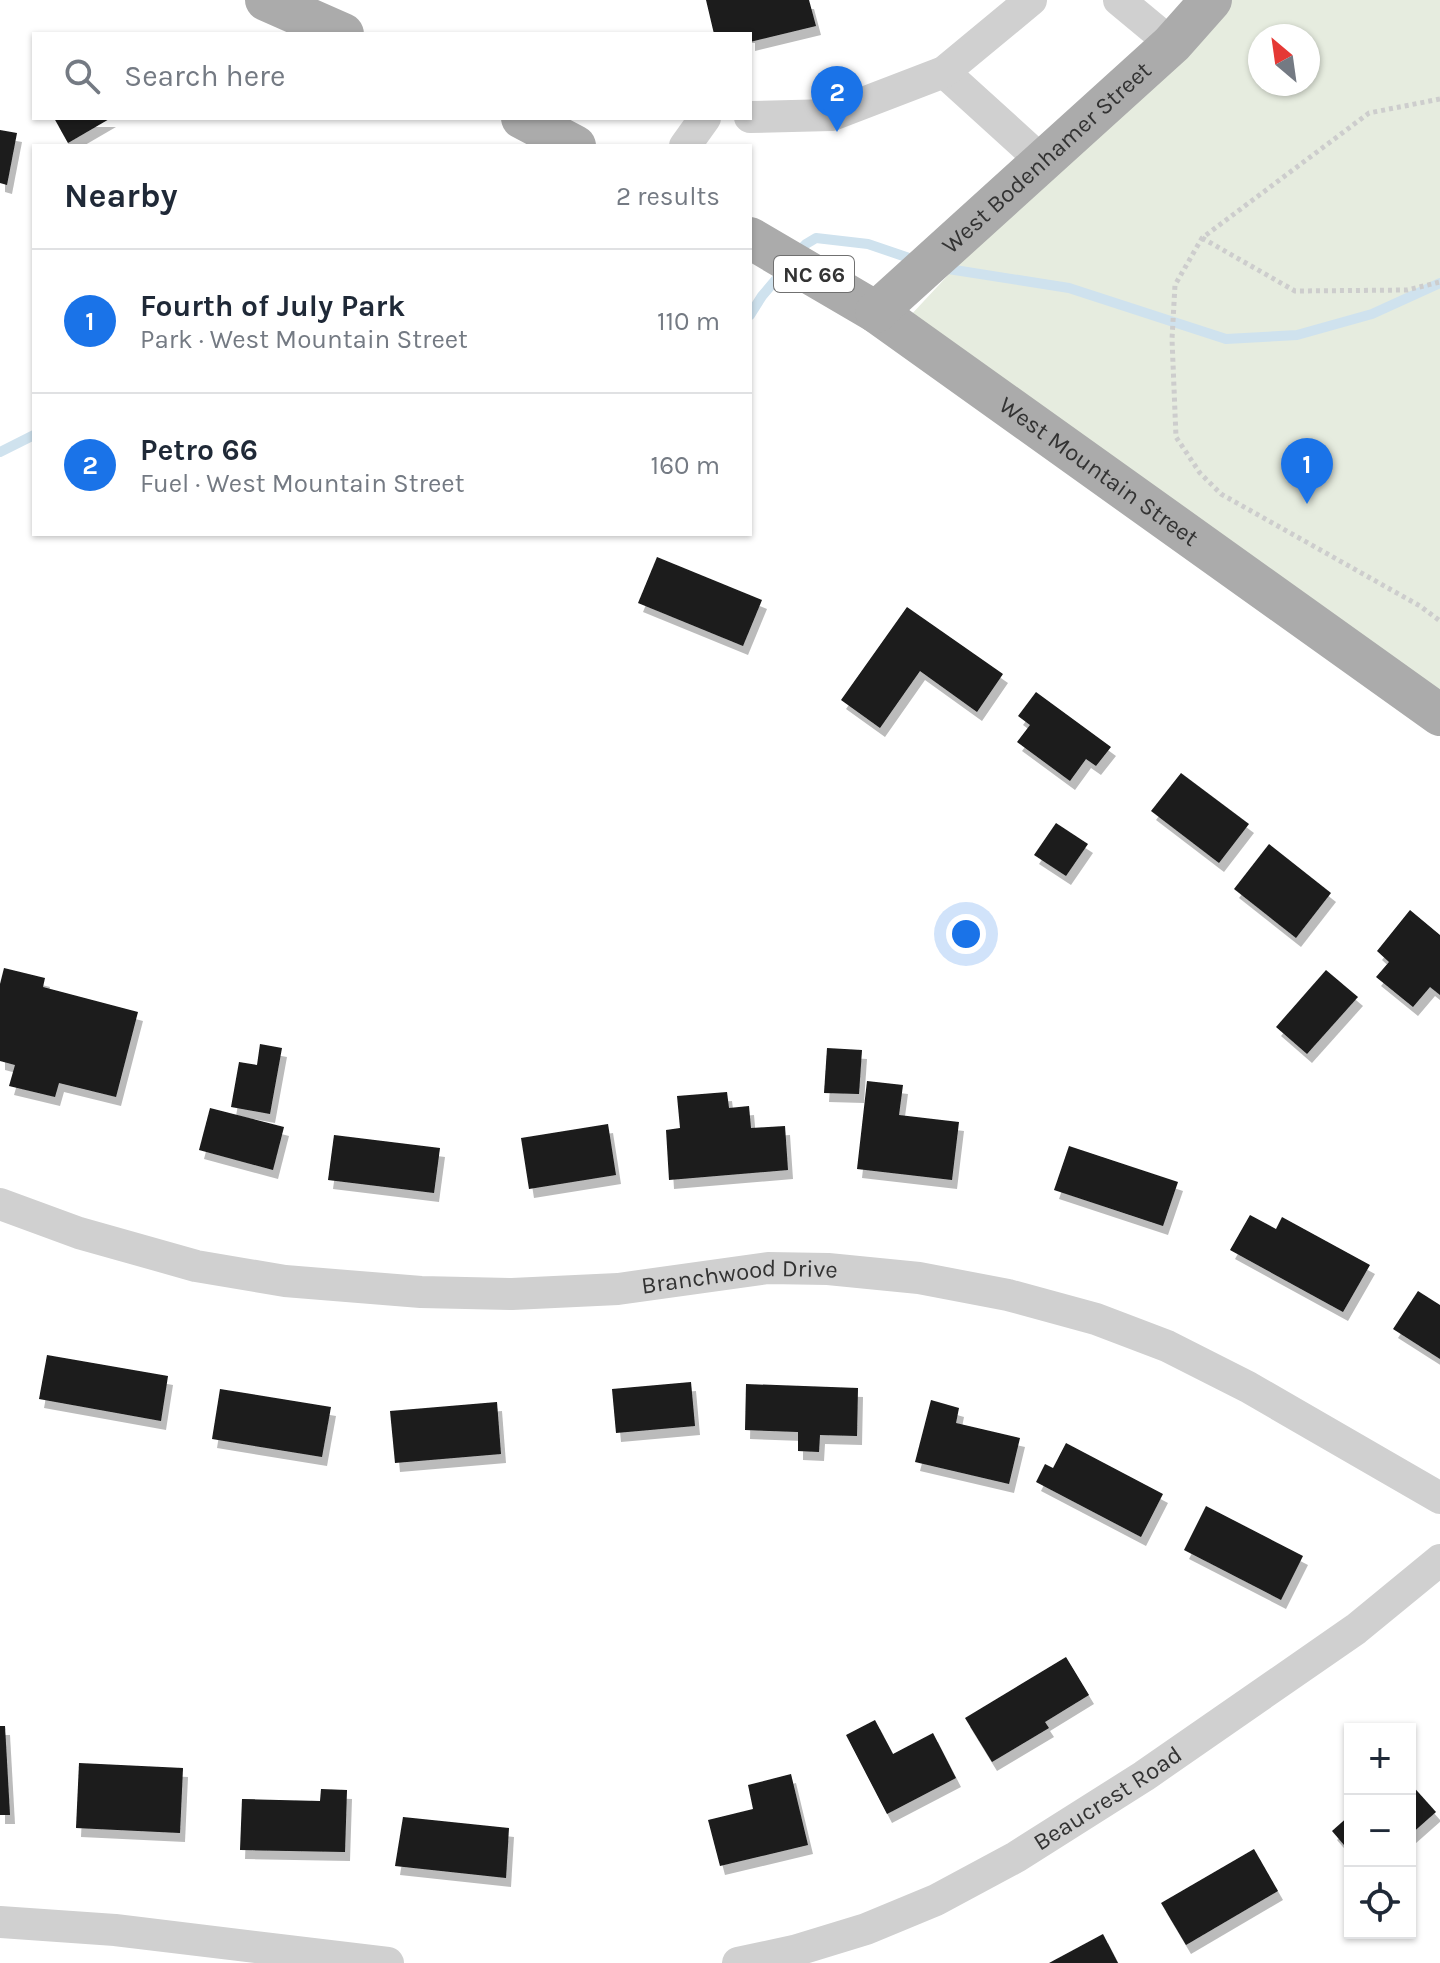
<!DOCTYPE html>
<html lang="en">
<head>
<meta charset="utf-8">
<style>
	:root { --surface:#fff; --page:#f2f2f3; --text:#1f2937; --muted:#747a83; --line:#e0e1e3; --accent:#1a73e8 }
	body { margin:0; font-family:Karla,sans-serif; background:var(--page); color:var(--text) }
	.controls { position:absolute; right:24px; bottom:24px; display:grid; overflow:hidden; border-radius:0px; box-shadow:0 2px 6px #0004 }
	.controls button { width:72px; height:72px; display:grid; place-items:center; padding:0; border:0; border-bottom:2px solid var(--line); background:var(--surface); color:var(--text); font:40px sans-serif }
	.compass { position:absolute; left:1248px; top:24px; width:72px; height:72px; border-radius:50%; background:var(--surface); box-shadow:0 2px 6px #0004; rotate:331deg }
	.you { position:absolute; left:966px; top:934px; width:28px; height:28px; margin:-20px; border:6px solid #fff; border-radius:50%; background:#1a73e8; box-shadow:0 0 0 12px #1a73e833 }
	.badge { display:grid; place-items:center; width:52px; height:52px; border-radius:50%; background:var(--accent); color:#fff; font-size:26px; font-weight:700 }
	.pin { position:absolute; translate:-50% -66px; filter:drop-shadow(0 2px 4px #0008) }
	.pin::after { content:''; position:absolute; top:42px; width:28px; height:24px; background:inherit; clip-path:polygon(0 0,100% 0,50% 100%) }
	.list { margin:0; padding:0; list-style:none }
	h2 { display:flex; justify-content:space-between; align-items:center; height:104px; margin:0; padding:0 32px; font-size:34px }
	h2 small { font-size:26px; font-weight:400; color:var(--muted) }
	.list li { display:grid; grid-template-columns:52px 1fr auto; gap:24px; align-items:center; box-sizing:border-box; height:144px; padding:0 32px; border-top:2px solid var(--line) }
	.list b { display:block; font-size:30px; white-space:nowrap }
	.list p { margin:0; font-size:26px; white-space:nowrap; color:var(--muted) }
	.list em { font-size:26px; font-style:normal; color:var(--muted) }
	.icon { flex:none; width:44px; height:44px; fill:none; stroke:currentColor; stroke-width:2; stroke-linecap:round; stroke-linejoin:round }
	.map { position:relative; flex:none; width:1440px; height:1963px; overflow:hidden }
	.search { position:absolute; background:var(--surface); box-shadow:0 2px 6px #0004; left:32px; top:32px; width:720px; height:88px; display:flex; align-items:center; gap:20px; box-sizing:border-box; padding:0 28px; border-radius:0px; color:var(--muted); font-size:30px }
	.panel { position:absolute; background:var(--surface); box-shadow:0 2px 6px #0004; left:32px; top:144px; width:720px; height:392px; border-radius:0px }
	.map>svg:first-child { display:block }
</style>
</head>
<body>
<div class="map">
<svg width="1440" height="1963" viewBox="0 0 1440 1963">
	<defs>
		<filter id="shadow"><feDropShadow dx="5" dy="9" stdDeviation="0" flood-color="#0004"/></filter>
	</defs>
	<rect width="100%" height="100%" fill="#fff"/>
	<path fill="#e6ecdf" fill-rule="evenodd" d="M1205,0H1440V692L909,317ZM1260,36H1308V84H1260Z"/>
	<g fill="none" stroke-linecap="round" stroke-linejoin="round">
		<g stroke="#cfe2ee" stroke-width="10">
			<path d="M796,254L806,244L816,238L868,244L915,260"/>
			<path d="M942,268L1069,288L1226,339L1297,335L1372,314L1440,283"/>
			<path d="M750,315L762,296L784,270"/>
			<path d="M0,452L34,435"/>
		</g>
	</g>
	<g fill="#1a1a1a" filter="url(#shadow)">
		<path d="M706,0H809L816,26L750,42V34H714Z"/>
		<path d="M54,118H111L68,143Z"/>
		<path d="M0,130L17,133L7,185L0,183Z"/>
		<path d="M657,557L762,600L743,646L638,603Z"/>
		<path d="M907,607L1003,674L977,712L920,671L880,728L841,700Z"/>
		<path d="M1036,692L1111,747L1096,766L1086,759L1070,781L1017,742L1030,725L1018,716Z"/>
		<path d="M1181,773L1249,824L1219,863L1151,811Z"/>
		<path d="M1056,823L1088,844L1066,876L1034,855Z"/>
		<path d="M1269,844L1331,893L1296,938L1234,889Z"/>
		<path d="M1410,910L1440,935V995L1430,987L1413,1007L1376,977L1389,962L1377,951Z"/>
		<path d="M4,968L45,978L43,987L138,1012L116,1097L59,1083L55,1097L9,1086L15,1065L0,1061V984Z"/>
		<path d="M1326,970L1358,997L1307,1054L1276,1027Z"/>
		<path d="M260,1044L282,1048L270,1114L231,1107L239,1062L257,1065Z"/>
		<path d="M827,1048L862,1050L859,1094L824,1093Z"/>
		<path d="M867,1081L903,1085L899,1115L959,1122L952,1180L857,1169Z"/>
		<path d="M727,1092L729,1108L749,1106L751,1128L785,1126L788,1170L669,1180L666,1130L680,1128L677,1096Z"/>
		<path d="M210,1108L284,1127L273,1170L199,1150Z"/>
		<path d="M608,1124L616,1175L529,1189L521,1138Z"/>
		<path d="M334,1135L440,1148L434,1193L328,1180Z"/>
		<path d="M1069,1146L1178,1182L1163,1226L1054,1190Z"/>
		<path d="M1250,1215L1276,1229L1282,1217L1370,1265L1343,1312L1230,1250Z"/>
		<path d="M1418,1291L1440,1305V1359L1393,1329Z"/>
		<path d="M47,1355L168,1376L161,1421L39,1399Z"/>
		<path d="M691,1382L695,1426L616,1433L612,1389Z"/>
		<path d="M746,1384L858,1388L857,1436L820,1435L819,1452L798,1451V1432L745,1430Z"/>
		<path d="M220,1389L331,1407L322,1457L212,1439Z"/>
		<path d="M931,1400L959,1408L956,1423L1020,1438L1009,1484L915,1462Z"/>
		<path d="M497,1402L501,1454L395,1463L390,1411Z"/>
		<path d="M1066,1443L1163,1494L1141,1537L1036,1482L1045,1464L1053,1468Z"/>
		<path d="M1206,1506L1303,1556L1281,1600L1184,1550Z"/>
		<path d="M1066,1657L1089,1695L1045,1722L1049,1728L992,1762L965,1718Z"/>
		<path d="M875,1720L893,1754L933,1733L956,1778L887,1814L846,1735Z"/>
		<path d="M0,1726H5L10,1815H0Z"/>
		<path d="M79,1763L183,1768L180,1833L76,1828Z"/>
		<path d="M791,1774L808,1845L720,1866L708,1820L753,1809L748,1785Z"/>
		<path d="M1410,1783L1436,1812L1410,1835Z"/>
		<path d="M321,1789L347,1790L345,1852L240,1850L242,1799L320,1801Z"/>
		<path d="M1350,1815V1852L1332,1831Z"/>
		<path d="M403,1817L509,1828L506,1878L395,1866Z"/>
		<path d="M1254,1849L1278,1891L1186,1945L1161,1903Z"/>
		<path d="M1103,1934L1118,1963H1049Z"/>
	</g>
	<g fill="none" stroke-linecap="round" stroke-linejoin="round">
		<g stroke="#cdcdcd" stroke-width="5" stroke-dasharray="4 4" stroke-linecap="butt">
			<path d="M1440,99L1369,113L1202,238L1175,285L1172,339L1176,437L1200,473L1221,494L1420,606L1440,621"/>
			<path d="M1202,238L1295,291L1407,290L1440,282"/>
		</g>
		<g stroke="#d0d0d0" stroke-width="32">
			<path d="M1119,0L1172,44"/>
			<path d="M944,72L1042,161"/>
			<path d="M750,117L832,115L944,72L1031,0"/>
			<path d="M685,146L705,118"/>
			<path id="s1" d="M0,1204L79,1233L196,1266L285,1281L421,1292L512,1294L618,1289L768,1268L828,1269L919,1278L1008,1295L1096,1319L1167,1346L1248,1387L1440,1498"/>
			<path d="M0,1922L115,1930L388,1963"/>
			<path id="s2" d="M738,1963L794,1951L866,1929L936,1900L1016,1857L1144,1776L1356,1629L1440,1560"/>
		</g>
		<g stroke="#ababab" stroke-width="42">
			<path d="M266,0L343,34"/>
			<path d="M522,118L575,146"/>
			<path id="s3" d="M750,238L876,312L1440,715"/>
			<path id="s4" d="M876,312L1172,44L1211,0"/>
		</g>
	</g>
	<g text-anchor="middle" stroke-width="8" stroke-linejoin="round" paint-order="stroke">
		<rect fill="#fff" stroke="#707070" stroke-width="2" x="774" y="256" width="80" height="36" rx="6"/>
		<g font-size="22" font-weight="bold" fill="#333">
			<text x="814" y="282">NC 66</text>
		</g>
		<g font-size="24" fill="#333" stroke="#fff">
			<text dy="8" stroke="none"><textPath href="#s4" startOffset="230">West Bodenhamer Street</textPath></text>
			<text dy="8" stroke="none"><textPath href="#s3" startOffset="420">West Mountain Street</textPath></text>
			<text dy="8" stroke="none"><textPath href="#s1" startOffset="752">Branchwood Drive</textPath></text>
			<text dy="8" stroke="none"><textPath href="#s2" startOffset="408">Beaucrest Road</textPath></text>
		</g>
	</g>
</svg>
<div class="controls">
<button>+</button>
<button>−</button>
<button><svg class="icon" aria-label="locate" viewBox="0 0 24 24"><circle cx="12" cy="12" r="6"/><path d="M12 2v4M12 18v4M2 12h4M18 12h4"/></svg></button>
</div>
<svg class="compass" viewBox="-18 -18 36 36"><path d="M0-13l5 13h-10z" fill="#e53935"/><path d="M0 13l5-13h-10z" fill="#747a83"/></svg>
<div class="you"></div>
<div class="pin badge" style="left:1307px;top:504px">1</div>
<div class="pin badge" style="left:837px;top:132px">2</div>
<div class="search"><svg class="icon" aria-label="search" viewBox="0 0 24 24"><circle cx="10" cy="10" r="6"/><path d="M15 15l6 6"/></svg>Search here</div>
<section class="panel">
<h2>Nearby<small>2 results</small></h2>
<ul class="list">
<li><span class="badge">1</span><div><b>Fourth of July Park</b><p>Park · West Mountain Street</p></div><em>110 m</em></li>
<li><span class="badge">2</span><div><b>Petro 66</b><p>Fuel · West Mountain Street</p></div><em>160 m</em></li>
</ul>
</section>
</div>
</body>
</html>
